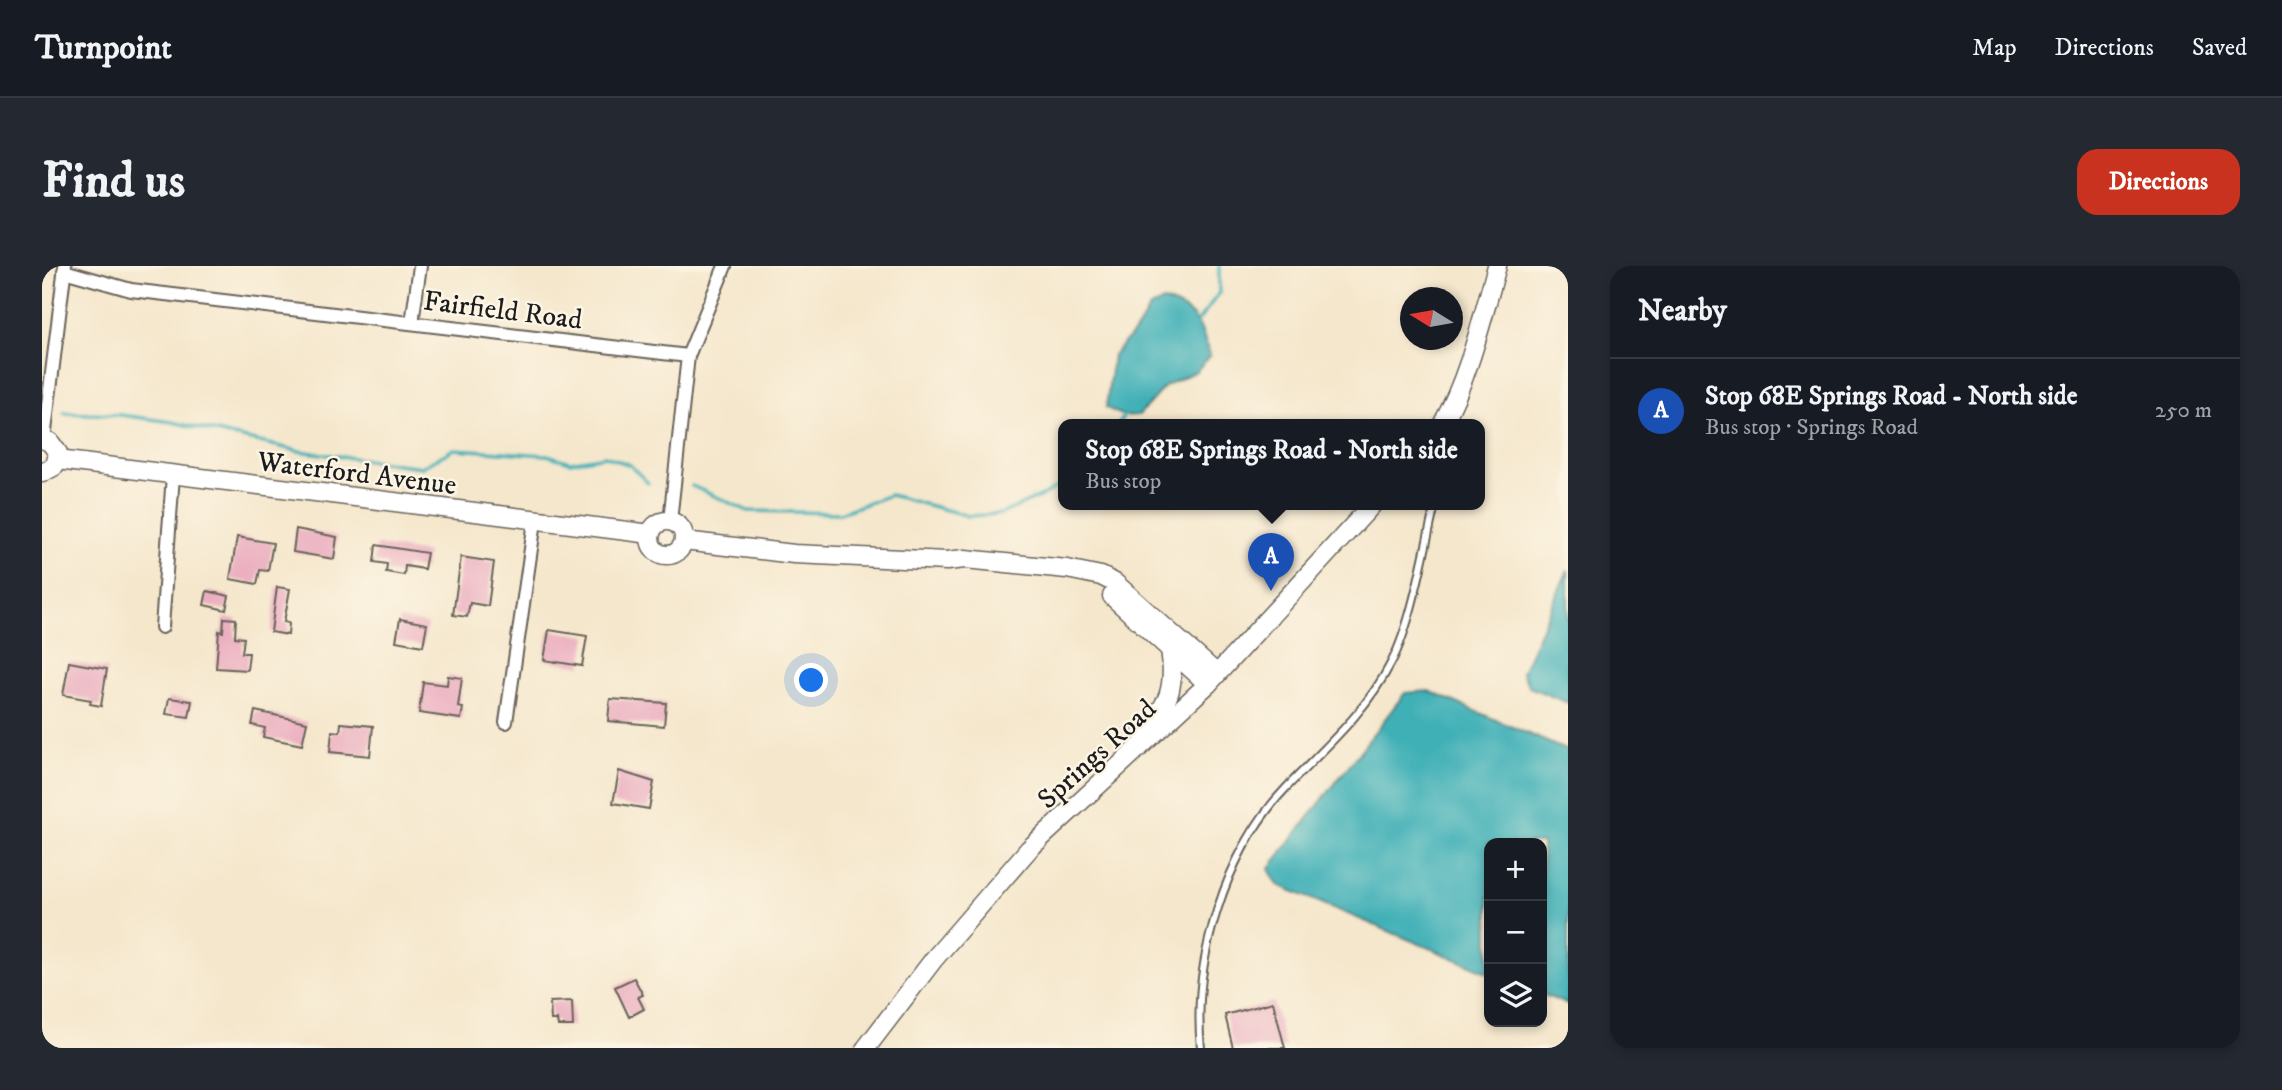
<!DOCTYPE html>
<html lang="en">
<head>
<meta charset="utf-8">
<style>
	:root { --surface:#171b24; --page:#242831; --text:#f1f3f6; --muted:#9ea1a6; --line:#363941; --accent:#c8321e }
	body { margin:0; font-family:"IM FELL DW Pica",serif; background:var(--page); color:var(--text) }
	.controls { position:absolute; right:21px; bottom:21px; display:grid; overflow:hidden; border-radius:14px; box-shadow:0 4px 10px #0003 }
	.controls button { width:63px; height:63px; display:grid; place-items:center; padding:0; border:0; border-bottom:2px solid var(--line); background:var(--surface); color:var(--text); font:35px sans-serif }
	.compass { position:absolute; left:1358px; top:21px; width:63px; height:63px; border-radius:50%; background:var(--surface); box-shadow:0 4px 10px #0003; rotate:281deg }
	.you { position:absolute; left:770px; top:415px; width:24px; height:24px; margin:-18px; border:5px solid #fff; border-radius:50%; background:#1a73e8; box-shadow:0 0 0 10px #1a73e833 }
	.badge { display:grid; place-items:center; width:46px; height:46px; border-radius:50%; background:var(--accent); color:#fff; font-size:23px; font-weight:700 }
	.pin { position:absolute; translate:-50% -58px; filter:drop-shadow(0 2px 4px #0008) }
	.pin::after { content:''; position:absolute; top:37px; width:24px; height:21px; background:inherit; clip-path:polygon(0 0,100% 0,50% 100%) }
	.popup { position:absolute; left:1016px; top:153px; width:427px; height:91px; box-sizing:border-box; display:grid; place-content:center; border-radius:14px; background:var(--surface); filter:drop-shadow(0 2px 5px #0005); font-size:23px; white-space:nowrap; color:var(--muted) }
	.popup b { font-size:26px; color:var(--text) }
	.popup::after { content:''; position:absolute; left:50%; top:100%; margin-left:-14px; border:14px solid transparent; border-top-color:var(--surface) }
	.list { margin:0; padding:0; list-style:none }
	h2 { display:flex; justify-content:space-between; align-items:center; height:91px; margin:0; padding:0 28px; font-size:30px }
	h2 small { font-size:23px; font-weight:400; color:var(--muted) }
	.list li { display:grid; grid-template-columns:46px 1fr auto; gap:21px; align-items:center; box-sizing:border-box; height:105px; padding:0 28px; border-top:2px solid var(--line) }
	.list b { display:block; font-size:26px; white-space:nowrap }
	.list p { margin:0; font-size:23px; white-space:nowrap; color:var(--muted) }
	.list em { font-size:23px; font-style:normal; color:var(--muted) }
	.icon { flex:none; width:38px; height:38px; fill:none; stroke:currentColor; stroke-width:2; stroke-linecap:round; stroke-linejoin:round }
	.map { position:relative; flex:none; width:1526px; height:782px; overflow:hidden; border-radius:21px }
	header { display:flex; align-items:center; gap:42px; box-sizing:border-box; height:98px; padding:0 35px; background:var(--surface); border-bottom:2px solid var(--line) }
	header strong { font-size:33px }
	nav { display:flex; gap:38px; margin-inline-start:auto; font-size:24px }
	.intro { display:flex; align-items:center; justify-content:space-between; box-sizing:border-box; height:168px; padding:0 42px }
	h1 { margin:0; font-size:49px }
	.button { padding:18px 32px; border-radius:21px; background:var(--accent); color:#fff; font-size:24px; font-weight:700 }
	main { display:flex; gap:42px; padding:0 42px }
	aside { flex:1; background:var(--surface); border-radius:21px; box-shadow:0 4px 10px #0003 }
	.map>svg:first-child { display:block }
</style>
</head>
<body>
<header>
<strong>Turnpoint</strong>
<nav><a>Map</a><a>Directions</a><a>Saved</a></nav>
</header>
<div class="intro"><h1>Find us</h1><a class="button">Directions</a></div>
<main>
<div class="map">
<svg width="1526" height="782" viewBox="0 0 1526 782">
	<rect width="100%" height="100%" fill="#fcf5e5"/>
	<filter id="ink" filterUnits="userSpaceOnUse"><feTurbulence type="fractalNoise" baseFrequency=".0143" numOctaves="2"/><feDisplacementMap in="SourceGraphic" scale="14" xChannelSelector="R" yChannelSelector="G"/><feConvolveMatrix kernelMatrix="1 2 1 2 8 2 1 2 1" color-interpolation-filters="sRGB"/></filter>
	<filter id="wash" filterUnits="userSpaceOnUse"><feTurbulence type="fractalNoise" baseFrequency=".00686" numOctaves="4" result="noise"/><feDisplacementMap in="SourceGraphic" scale="28" xChannelSelector="R" yChannelSelector="G"/><feGaussianBlur stdDeviation="1.57" result="paint"/><feColorMatrix in="noise" values="0 0 0 0 0 0 0 0 0 0 0 0 0 0 0 0 0 1.4 0 .05"/><feComposite in="paint" operator="in"/></filter>
	<g filter="url(#wash)">
		<rect width="100%" height="100%" fill="#f5e7cc"/>
		<g fill="#3fb0b7" stroke="#2e666a" stroke-width="2">
			<path d="M1121,35C1156,44 1158,59 1168,90L1154,105L1123,120L1097,149L1082,150L1064,142L1071,89L1096,62L1107,43Z"/>
			<path d="M1526,304V437L1487,421L1480,406Z"/>
			<path d="M1387,425L1526,485V739L1500,728V577H1447V707L1236,619L1227,603L1363,427Z"/>
		</g>
		<g fill="none" stroke-linecap="round" stroke-linejoin="round">
			<g stroke="#3fb0b7" stroke-width="3.5">
				<path d="M1157,54L1177,27V0"/>
				<path d="M22,147L79,149L130,156L257,185L380,201L412,183L505,189L528,196L563,190L588,199L606,217"/>
				<path d="M1076,159L1082,150"/>
				<path d="M650,220L706,245L798,247L848,229L927,250L959,248L1004,228L1021,217"/>
			</g>
		</g>
		<g id="blocks">
			<g fill="#ebadbf">
				<path d="M254,263L295,271L292,293L251,286Z"/>
				<path d="M195,271L231,277L226,305L218,304L215,318L188,313Z"/>
				<path d="M334,279L385,287L382,303L363,300L362,309L344,306L345,298L332,296Z"/>
				<path d="M419,291L452,296L446,340L428,337L425,351L411,349Z"/>
				<path d="M235,321L248,323L242,356L247,357L246,369L229,366Z"/>
				<path d="M165,325L187,330L184,344L162,339Z"/>
				<path d="M182,352L194,353L193,371L202,372L200,387H207L205,404L174,402L177,365L181,366Z"/>
				<path d="M358,353L385,358L381,380L354,375Z"/>
				<path d="M507,364L545,370L540,400L502,394Z"/>
				<path d="M27,396L65,403L59,440L48,438L49,434L21,429Z"/>
				<path d="M406,410L420,412L416,441L421,442L419,453L377,447L381,416L405,419Z"/>
				<path d="M127,432L150,435L147,451L124,448Z"/>
				<path d="M568,433L624,437L622,460L566,455Z"/>
				<path d="M213,445L265,456L260,479L221,471L223,462L210,459Z"/>
				<path d="M299,457L331,460L328,490L288,486L290,465L298,466Z"/>
				<path d="M577,505L612,516L607,543L571,537Z"/>
				<path d="M592,712L601,729L596,731L602,743L587,751L573,721Z"/>
				<path d="M530,735L531,760H516L515,754H509L508,736Z"/>
				<path d="M1231,736L1243,782H1191L1183,749Z"/>
			</g>
		</g>
	</g>
	<g filter="url(#ink)">
		<use href="#blocks" fill-opacity="0" stroke="#68635a" stroke-width="2"/>
		<g fill="none" stroke-linecap="round" stroke-linejoin="round">
			<defs>
				<path id="lane" d="M1159,782C1150,696 1183,586 1244,522C1282,482 1323,448 1349,397C1370,358 1382,285 1393,239"/>
				<g id="street">
					<path d="M22,5L89,24L646,90"/>
					<path d="M370,57L378,0"/>
					<path d="M2,173L23,0"/>
					<path d="M628,255L646,90L683,0"/>
					<path d="M120,361L131,209"/>
					<path d="M464,456L493,255"/>
				</g>
				<g id="secondary">
					<path d="M1400,159C1427,111 1440,53 1455,0"/>
					<path d="M0,173L8,176L16,187L13,200L0,207"/>
					<path d="M16,194L609,268"/>
					<circle cx="625" cy="272" r="17"/>
					<path d="M642,275L752,288L905,295L923,293L1025,303L1059,310L1073,317L1175,408"/>
					<path d="M1070,330L1166,418"/>
					<path d="M1100,467C1127,438 1134,423 1128,383"/>
					<path d="M824,782L892,693L987,583L1166,418L1330,239"/>
				</g>
			</defs>
			<use href="#lane" stroke="#68635a" stroke-width="10"/>
			<use href="#street" stroke="#68635a" stroke-width="16"/>
			<use href="#secondary" stroke="#68635a" stroke-width="21"/>
			<use href="#lane" stroke="#fff" stroke-width="6"/>
			<use href="#street" stroke="#fff" stroke-width="12"/>
			<use href="#secondary" stroke="#fff" stroke-width="18"/>
		</g>
	</g>
	<g text-anchor="middle" stroke-width="5" stroke-linejoin="round" paint-order="stroke">
		<g font-size="28" fill="#1c1c1c" stroke="#fcf5e5">
			<text transform="translate(461 43) rotate(7)" y="10">Fairfield Road</text>
			<text transform="translate(315 206) rotate(7)" y="10">Waterford Avenue</text>
			<text transform="translate(1054 487) rotate(-42)" y="10">Springs Road</text>
		</g>
	</g>
</svg>
<div class="controls">
<button>+</button>
<button>−</button>
<button><svg class="icon" aria-label="layers" viewBox="0 0 24 24"><path d="M12 4l9 5-9 5-9-5zM3 14l9 5 9-5"/></svg></button>
</div>
<svg class="compass" viewBox="-18 -18 36 36"><path d="M0-13l5 13h-10z" fill="#e53935"/><path d="M0 13l5-13h-10z" fill="#9ea1a6"/></svg>
<div class="you"></div>
<div class="pin badge" style="left:1229px;top:325px;background:#1a4fb4">A</div>
<div class="popup"><b>Stop 68E Springs Road - North side</b>Bus stop</div>
</div>
<aside>
<h2>Nearby<small></small></h2>
<ul class="list">
<li><span class="badge" style="background:#1a4fb4">A</span><div><b>Stop 68E Springs Road - North side</b><p>Bus stop · Springs Road</p></div><em>250 m</em></li>
</ul>
</aside>
</main>
</body>
</html>
